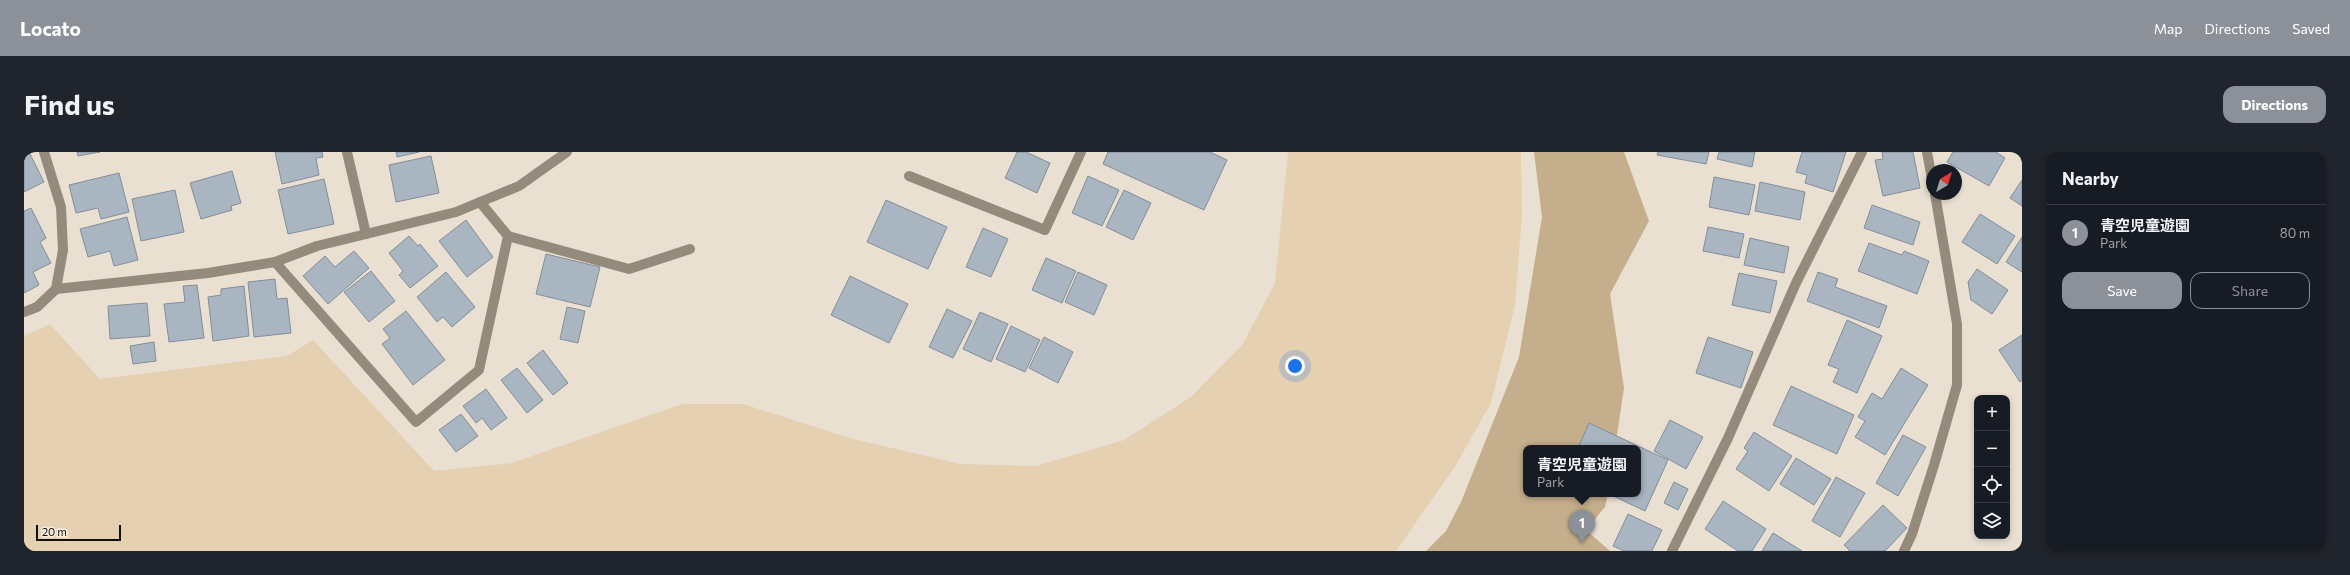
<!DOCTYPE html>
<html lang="en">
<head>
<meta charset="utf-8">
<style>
	:root { --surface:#171b24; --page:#20242c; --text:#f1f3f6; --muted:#9ea1a6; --line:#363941; --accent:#8c9099 }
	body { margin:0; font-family:Commissioner,"Noto Sans JP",sans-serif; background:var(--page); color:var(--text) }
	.controls { position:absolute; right:12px; bottom:12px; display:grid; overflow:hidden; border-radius:8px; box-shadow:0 2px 6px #0003 }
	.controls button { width:36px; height:36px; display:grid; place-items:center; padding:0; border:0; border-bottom:1px solid var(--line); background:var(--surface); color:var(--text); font:20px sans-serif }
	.compass { position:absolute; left:1902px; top:12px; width:36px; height:36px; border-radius:50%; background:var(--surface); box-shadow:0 2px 6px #0003; rotate:38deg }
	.scale { position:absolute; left:12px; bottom:10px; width:85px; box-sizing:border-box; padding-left:4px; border:2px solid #13100b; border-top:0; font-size:11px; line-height:14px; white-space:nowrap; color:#13100b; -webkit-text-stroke:3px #f7eddf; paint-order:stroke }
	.you { position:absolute; left:1271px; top:214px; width:14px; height:14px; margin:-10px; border:3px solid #fff; border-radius:50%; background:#1a73e8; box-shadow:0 0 0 6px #1a73e833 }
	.badge { display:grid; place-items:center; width:26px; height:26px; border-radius:50%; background:var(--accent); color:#fff; font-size:13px; font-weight:700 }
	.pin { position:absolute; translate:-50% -33px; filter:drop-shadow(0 1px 2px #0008) }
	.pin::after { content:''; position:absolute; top:21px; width:14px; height:12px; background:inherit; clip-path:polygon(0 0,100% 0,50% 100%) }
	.popup { position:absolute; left:1499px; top:293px; width:118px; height:52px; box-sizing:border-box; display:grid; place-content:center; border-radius:8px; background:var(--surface); filter:drop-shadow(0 1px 3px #0005); font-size:13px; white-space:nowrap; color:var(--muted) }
	.popup b { font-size:15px; color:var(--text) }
	.popup::after { content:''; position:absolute; left:50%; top:100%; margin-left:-8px; border:8px solid transparent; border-top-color:var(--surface) }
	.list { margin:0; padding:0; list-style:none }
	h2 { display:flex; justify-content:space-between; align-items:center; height:52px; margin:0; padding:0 16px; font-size:17px }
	h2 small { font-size:13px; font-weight:400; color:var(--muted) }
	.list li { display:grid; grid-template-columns:26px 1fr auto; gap:12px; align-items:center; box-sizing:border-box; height:56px; padding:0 16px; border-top:1px solid var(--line) }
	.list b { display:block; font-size:15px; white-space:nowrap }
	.list p { margin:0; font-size:13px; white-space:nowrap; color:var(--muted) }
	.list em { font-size:13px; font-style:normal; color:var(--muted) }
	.actions { display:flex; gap:8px; padding:12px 16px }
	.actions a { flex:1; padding:9px 0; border:1px solid var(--accent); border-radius:12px; text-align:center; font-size:14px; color:var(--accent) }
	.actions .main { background:var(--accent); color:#fff }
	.icon { flex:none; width:22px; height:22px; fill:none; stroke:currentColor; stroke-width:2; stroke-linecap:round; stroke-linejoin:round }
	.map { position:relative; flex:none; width:1998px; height:399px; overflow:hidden; border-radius:12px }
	header { display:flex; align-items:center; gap:24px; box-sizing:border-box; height:56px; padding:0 20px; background:var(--accent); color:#fff }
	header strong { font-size:19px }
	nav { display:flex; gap:22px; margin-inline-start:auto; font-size:14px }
	.intro { display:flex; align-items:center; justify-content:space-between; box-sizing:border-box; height:96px; padding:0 24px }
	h1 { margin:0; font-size:28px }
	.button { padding:10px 18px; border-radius:12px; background:var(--accent); color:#fff; font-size:14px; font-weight:700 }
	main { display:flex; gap:24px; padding:0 24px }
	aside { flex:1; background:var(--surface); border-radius:12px; box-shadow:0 2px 6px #0003 }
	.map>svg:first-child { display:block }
</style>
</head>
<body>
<header>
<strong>Locato</strong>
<nav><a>Map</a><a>Directions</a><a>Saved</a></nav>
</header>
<div class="intro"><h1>Find us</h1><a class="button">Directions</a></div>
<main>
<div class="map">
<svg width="1998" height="399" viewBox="0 0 1998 399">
	<rect width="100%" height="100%" fill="#e9e0d2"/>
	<path fill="#e5d0b2" d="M1264,0H1497L1498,63L1491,153L1467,251L1430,316L1372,399H0V184L26,172L76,227L263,204L289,188L410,319L488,311L658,252H719L829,287L937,312L1012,314L1100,288L1167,245L1218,193L1251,131Z"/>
	<path fill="#c5ae8c" d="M1510,0H1600L1625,69L1586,142L1600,236L1591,296H1502V342H1584L1581,355L1562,378L1586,399H1402L1422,379L1437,350L1495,205L1518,65Z"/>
	<g fill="#a9b5c1" stroke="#838e9a">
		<path d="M53,0H76L54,4Z"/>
		<path d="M251,0H298L299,5L292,6L295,23L258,32Z"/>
		<path d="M372,0H395L373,5Z"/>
		<path d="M993,0H1002L1026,11L1013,41L981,26Z"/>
		<path d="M1084,0H1186L1203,8L1180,58L1079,12Z"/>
		<path d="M1634,0H1685L1682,12L1633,3Z"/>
		<path d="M1695,0H1731L1728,15L1693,7Z"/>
		<path d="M1778,0H1822L1809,40L1781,31L1783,23L1772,20Z"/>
		<path d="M1858,0H1889L1896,36L1859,44L1851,8L1859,7Z"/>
		<path d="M1929,0H1972L1981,6L1965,34L1923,10Z"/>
		<path d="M6,2L20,30L0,40V5Z"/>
		<path d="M407,4L415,41L372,50L365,13Z"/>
		<path d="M208,19L217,51L207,54L208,58L177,67L166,31Z"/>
		<path d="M95,21L105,60L77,67L74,56L52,61L45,33Z"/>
		<path d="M1064,24L1095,38L1078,74L1048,61Z"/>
		<path d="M1690,25L1731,33L1725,63L1685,55Z"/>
		<path d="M300,27L310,72L264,82L254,38Z"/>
		<path d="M1998,28V54L1986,46Z"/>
		<path d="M1736,30L1781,40L1776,68L1731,59Z"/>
		<path d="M151,38L160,80L117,89L108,47Z"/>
		<path d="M1100,38L1127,51L1109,88L1082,75Z"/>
		<path d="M862,48L923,75L904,117L843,90Z"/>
		<path d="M1848,53L1896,70L1889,93L1840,76Z"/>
		<path d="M7,56L22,86L16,90L27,111L9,120L15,133L0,141V59Z"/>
		<path d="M1956,62L1991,84L1973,112L1938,90Z"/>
		<path d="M103,65L114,108L90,114L86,99L64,105L56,77Z"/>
		<path d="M442,68L469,105L443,125L415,89Z"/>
		<path d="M1684,75L1720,82L1715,106L1679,99Z"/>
		<path d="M959,76L984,87L967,125L942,115Z"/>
		<path d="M385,84L394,94L396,92L414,114L386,136L375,123L379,119L365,101Z"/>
		<path d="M1998,85V120L1982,110Z"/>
		<path d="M1726,86L1765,95L1760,121L1720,113Z"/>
		<path d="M1845,91L1878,103L1880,99L1905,109L1893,142L1834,119Z"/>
		<path d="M330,99L345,116L304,152L279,124L301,104L311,115Z"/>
		<path d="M522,102L576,115L566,155L512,142Z"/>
		<path d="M1022,106L1052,119L1038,151L1008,138Z"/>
		<path d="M1953,117L1984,138L1968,162L1947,148L1944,130Z"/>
		<path d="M347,119L371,149L345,170L320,140Z"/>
		<path d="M422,120L451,155L428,175L419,165L413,170L393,145Z"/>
		<path d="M1054,120L1083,133L1070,163L1041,150Z"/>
		<path d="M1794,120L1814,127L1811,135L1863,154L1855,176L1783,149Z"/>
		<path d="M1715,121L1753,129L1746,161L1708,153Z"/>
		<path d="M826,124L884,152L865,191L807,163Z"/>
		<path d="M251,127L253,147L263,146L267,181L230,185L224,130Z"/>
		<path d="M173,133L180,186L145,190L140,152L161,150L159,134Z"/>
		<path d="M220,134L225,184L189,189L184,145L197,143V137Z"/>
		<path d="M123,151L126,184L86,187L84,154Z"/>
		<path d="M543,155L561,159L554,191L536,187Z"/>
		<path d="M923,157L948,169L929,206L905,195Z"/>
		<path d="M382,159L421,208L389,233L358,192L366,186L359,177Z"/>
		<path d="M956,160L984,172L967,210L939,197Z"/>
		<path d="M1823,168L1858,184L1833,241L1809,230L1815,217L1804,213Z"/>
		<path d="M987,174L1016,188L1001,220L972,207Z"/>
		<path d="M1998,183V228L1996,230L1975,198Z"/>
		<path d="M1020,185L1049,200L1034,231L1005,216Z"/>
		<path d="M1684,185L1729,200L1717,236L1672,221Z"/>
		<path d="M130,190L132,209L109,212L106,194Z"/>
		<path d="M519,198L544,231L529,243L503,211Z"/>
		<path d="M493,216L519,248L503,261L477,228Z"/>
		<path d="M1877,216L1904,233L1861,303L1831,285L1841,269L1834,265L1848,241L1858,247Z"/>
		<path d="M1767,234L1830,263L1813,302L1749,273Z"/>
		<path d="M462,237L483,266L467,278L458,266L452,271L439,254Z"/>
		<path d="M437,262L454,284L432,300L415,278Z"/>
		<path d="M1646,268L1679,285L1662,317L1630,299Z"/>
		<path d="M1565,271L1644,308L1621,359L1585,342H1614V296H1554Z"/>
		<path d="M1730,280L1768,304L1745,339L1712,317L1724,299L1720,296Z"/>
		<path d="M1879,283L1902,295L1874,344L1852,331Z"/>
		<path d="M1772,306L1807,327L1790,353L1756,332Z"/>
		<path d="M1812,325L1841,341L1816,385L1788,369Z"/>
		<path d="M1650,330L1664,337L1654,358L1640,351Z"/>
		<path d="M1699,349L1742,377L1728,399H1714L1681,377Z"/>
		<path d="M1859,353L1883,376L1861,399H1826L1820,393Z"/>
		<path d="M1604,362L1638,378L1628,399H1600L1589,394Z"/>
		<path d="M1749,381L1778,399H1738Z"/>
	</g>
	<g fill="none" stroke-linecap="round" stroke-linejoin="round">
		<g stroke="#958b7d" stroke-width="10">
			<path d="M323,0L342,82"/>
			<path d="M1903,0L1908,27"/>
			<path d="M885,24L1021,78L1057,0"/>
			<path d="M484,84L605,117L666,97"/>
			<path d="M251,110L392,270L455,218L484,84L456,50"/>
			<path d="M32,137L184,121L251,110L293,94L432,60L495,34L543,0"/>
			<path d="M0,160L13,155L32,137L39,98L37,55L20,0"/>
			<path d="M1648,399L1704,286L1772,131L1838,0"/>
			<path d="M1880,399L1888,382L1910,313L1933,233V172L1911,42"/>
		</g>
	</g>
</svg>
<div class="controls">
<button>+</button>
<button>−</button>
<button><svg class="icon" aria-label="locate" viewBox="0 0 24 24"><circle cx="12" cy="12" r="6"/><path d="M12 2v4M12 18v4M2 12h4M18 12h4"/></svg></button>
<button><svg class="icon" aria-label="layers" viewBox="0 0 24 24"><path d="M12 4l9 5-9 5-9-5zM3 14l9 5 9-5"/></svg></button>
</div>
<svg class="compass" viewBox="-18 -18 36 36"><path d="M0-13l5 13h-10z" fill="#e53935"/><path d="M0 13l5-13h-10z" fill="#9ea1a6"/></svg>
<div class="scale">20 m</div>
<div class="you"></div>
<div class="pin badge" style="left:1558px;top:391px">1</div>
<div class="popup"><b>青空児童遊園</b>Park</div>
</div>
<aside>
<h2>Nearby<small></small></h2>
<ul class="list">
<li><span class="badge">1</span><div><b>青空児童遊園</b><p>Park</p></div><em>80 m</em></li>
</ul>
<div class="actions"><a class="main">Save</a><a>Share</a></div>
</aside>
</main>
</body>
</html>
